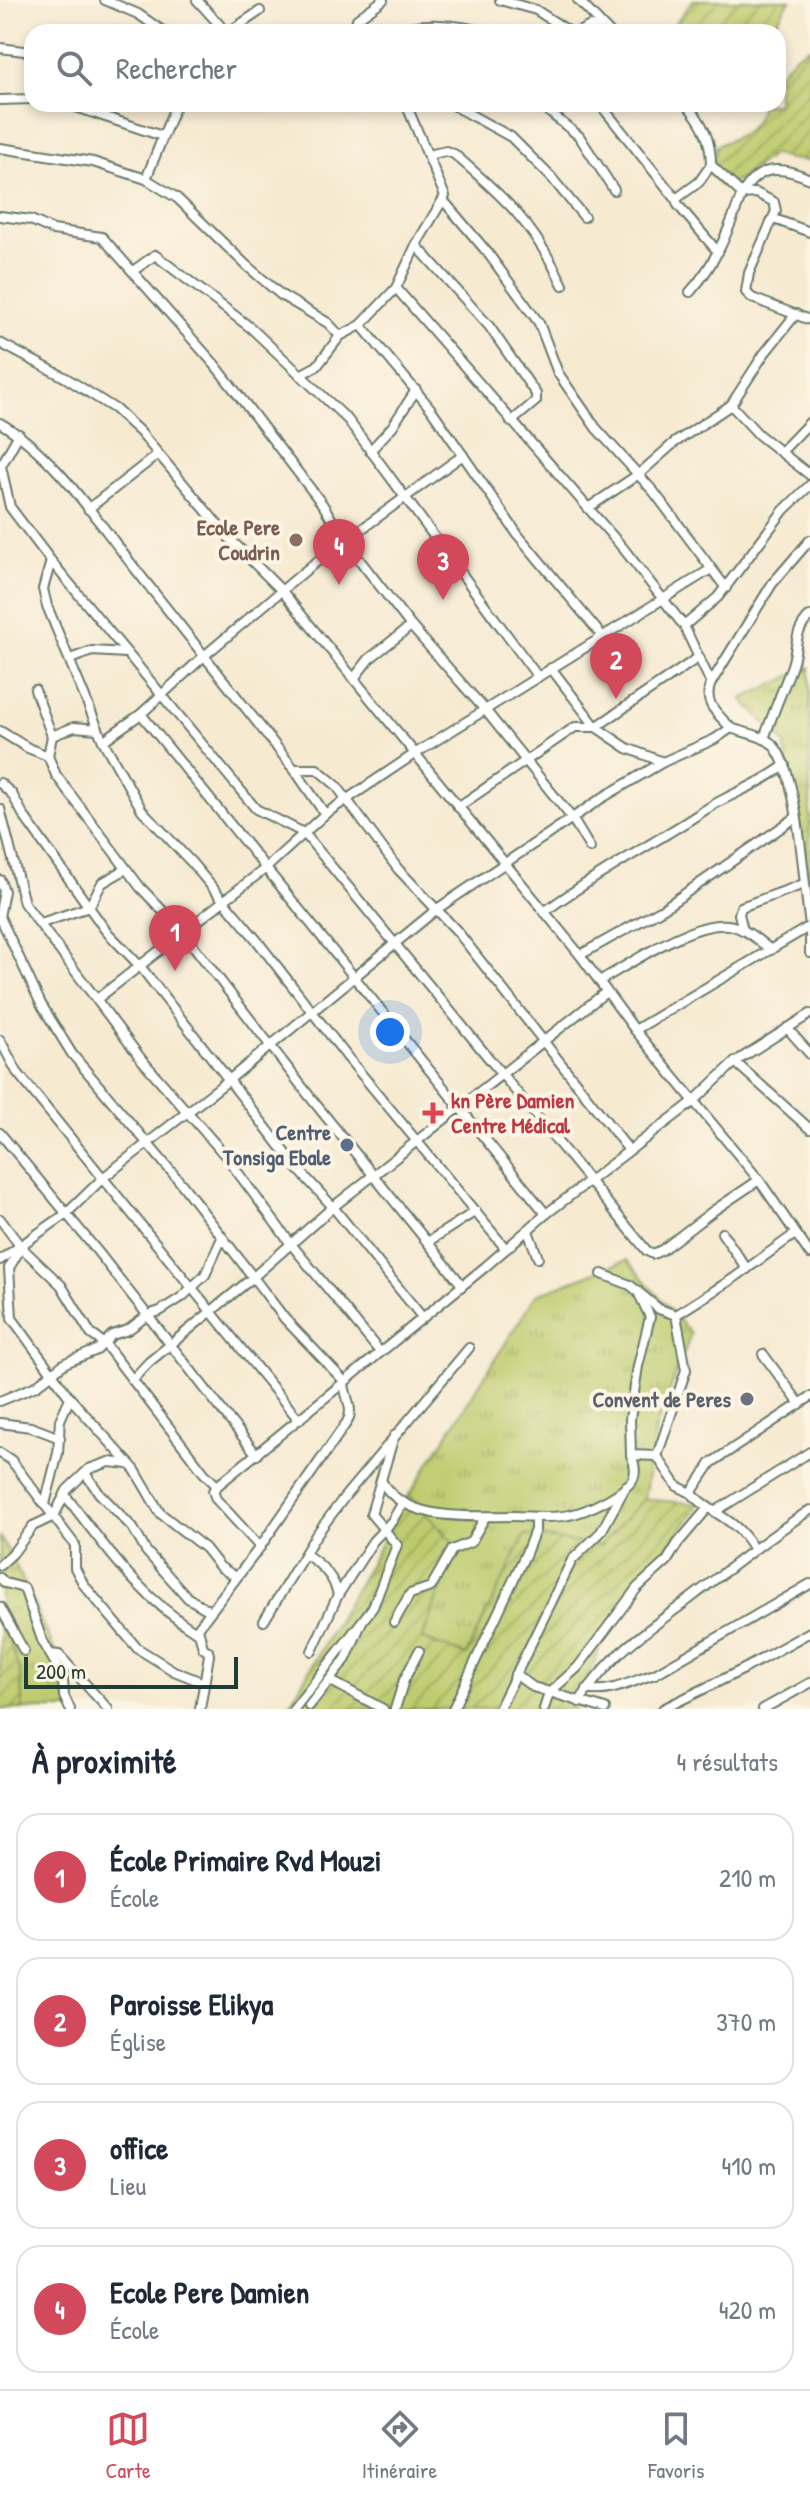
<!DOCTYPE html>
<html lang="fr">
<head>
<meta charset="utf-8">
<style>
	:root { --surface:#fff; --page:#f6f6f7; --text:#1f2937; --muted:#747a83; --line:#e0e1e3; --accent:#d1495b }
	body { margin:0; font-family:"Patrick Hand",sans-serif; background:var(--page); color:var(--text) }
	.scale { position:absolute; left:24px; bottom:20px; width:214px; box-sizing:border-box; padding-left:8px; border:4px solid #1f3d34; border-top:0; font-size:22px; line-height:28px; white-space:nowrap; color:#1f3d34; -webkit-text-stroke:6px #fcf5e5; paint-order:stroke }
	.you { position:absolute; left:390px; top:1032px; width:28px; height:28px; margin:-20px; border:6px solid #fff; border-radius:50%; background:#1a73e8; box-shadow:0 0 0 12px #1a73e833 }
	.badge { display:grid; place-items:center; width:52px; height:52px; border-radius:50%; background:var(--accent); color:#fff; font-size:26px; font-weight:700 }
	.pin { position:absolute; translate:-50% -66px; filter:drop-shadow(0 2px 4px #0008) }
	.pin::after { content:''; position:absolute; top:42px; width:28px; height:24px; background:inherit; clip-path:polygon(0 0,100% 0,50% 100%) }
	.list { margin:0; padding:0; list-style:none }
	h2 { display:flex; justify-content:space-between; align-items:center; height:104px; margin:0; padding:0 32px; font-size:34px }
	h2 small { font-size:26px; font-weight:400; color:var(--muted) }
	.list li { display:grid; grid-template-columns:52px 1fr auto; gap:24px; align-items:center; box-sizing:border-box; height:128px; margin:0 16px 16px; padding:0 16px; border:2px solid var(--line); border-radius:24px }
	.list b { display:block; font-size:30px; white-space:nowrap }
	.list p { margin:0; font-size:26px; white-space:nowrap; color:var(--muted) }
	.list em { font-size:26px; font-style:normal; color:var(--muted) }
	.icon { flex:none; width:44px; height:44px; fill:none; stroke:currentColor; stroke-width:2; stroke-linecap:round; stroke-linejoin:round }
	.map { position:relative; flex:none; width:810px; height:1709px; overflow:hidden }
	.search { position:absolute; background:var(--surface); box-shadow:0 4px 12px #0003; left:24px; right:24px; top:24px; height:88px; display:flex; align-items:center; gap:20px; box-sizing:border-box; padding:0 28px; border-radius:24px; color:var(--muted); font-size:30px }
	.sheet { height:680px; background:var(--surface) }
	nav { display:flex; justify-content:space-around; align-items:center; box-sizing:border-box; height:112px; border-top:2px solid var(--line); background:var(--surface); font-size:22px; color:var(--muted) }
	nav a { display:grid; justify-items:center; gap:4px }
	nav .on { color:var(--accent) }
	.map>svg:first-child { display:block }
</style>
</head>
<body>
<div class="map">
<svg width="810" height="1709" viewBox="0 0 810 1709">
	<defs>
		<pattern id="grass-tufts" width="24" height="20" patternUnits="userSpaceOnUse" patternTransform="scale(2)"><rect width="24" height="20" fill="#becb6d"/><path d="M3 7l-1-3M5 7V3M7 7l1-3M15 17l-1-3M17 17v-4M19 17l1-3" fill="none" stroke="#9aa65a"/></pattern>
		<pattern id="garden-furrows" width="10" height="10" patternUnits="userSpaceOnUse" patternTransform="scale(2)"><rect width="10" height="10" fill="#becb6d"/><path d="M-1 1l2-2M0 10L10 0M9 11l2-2" fill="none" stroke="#9aa65a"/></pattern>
	</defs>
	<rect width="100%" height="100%" fill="#fcf5e5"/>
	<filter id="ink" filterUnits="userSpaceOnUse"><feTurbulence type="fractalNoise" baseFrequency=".0125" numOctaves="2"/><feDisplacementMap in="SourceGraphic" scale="16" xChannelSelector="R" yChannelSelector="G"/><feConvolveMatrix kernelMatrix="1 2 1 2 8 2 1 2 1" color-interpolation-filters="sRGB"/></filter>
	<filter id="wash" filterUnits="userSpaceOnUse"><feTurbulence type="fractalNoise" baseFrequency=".006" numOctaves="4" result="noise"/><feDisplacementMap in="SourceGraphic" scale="32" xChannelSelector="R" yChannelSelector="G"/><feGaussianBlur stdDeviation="1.8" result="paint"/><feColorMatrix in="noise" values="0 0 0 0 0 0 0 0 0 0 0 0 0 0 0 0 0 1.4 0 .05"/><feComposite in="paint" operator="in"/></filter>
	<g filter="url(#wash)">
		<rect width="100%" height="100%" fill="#f6ead1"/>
		<g fill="url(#grass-tufts)" stroke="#6e8450" stroke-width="2">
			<path d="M810,667V888L784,743L742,699Z"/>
			<path d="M627,1260L691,1334L656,1427L644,1499L601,1546L525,1536L466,1655L422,1639L456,1546L409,1495L536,1295Z"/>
			<path d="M0,1536L21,1576L73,1692L75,1709H13L0,1642Z"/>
		</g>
		<g fill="url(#garden-furrows)" stroke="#6e8450" stroke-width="2">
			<path d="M693,0H790L770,32H668Z"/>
			<path d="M810,47V161L788,159L773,154L739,180L720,186L711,174L716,146C741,135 755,132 761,104H778V74L797,54Z"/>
			<path d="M409,1495L456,1546L422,1639L466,1655L525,1535L600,1546L644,1499L700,1504L608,1628L575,1709H287Z"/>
			<path d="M0,1611L20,1673L23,1709H0Z"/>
		</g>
	</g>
	<g filter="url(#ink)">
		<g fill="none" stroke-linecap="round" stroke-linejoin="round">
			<defs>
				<g id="minor">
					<path d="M105,0L138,14L164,32"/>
					<path d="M197,0L226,32"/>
					<path d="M500,0L536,10L570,32"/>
					<path d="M578,0L609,32"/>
					<path d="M229,32L260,11"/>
					<path d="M361,32L356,24L357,19L383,0"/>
					<path d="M394,32C417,21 460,24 484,32"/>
					<path d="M578,32L590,26L604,29"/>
					<path d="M0,48L32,52"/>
					<path d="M0,100L32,99"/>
					<path d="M67,104L162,136"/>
					<path d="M451,104L511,137L551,177L584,217"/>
					<path d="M539,104L579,136L614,190"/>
					<path d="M600,104L676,199"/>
					<path d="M686,104C703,122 711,140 711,165L699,182L676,199L678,205L718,252"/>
					<path d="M0,148L93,162L146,179L177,198L246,265L281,295L328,323L340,336"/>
					<path d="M428,155L446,151L454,154C505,198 533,223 563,285"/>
					<path d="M711,165L742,194C758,165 781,165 810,179"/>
					<path d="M146,179L176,104"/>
					<path d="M443,200L487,252L539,323L558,373L596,428L654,492L726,588"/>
					<path d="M0,216L31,220L53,230L102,237L216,366L323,505L344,540L411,626L486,711L572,818L590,848"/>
					<path d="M774,219L810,232"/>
					<path d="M416,245L489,326L536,394V401L511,422"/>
					<path d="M133,271L155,255L251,328L348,420L538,677"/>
					<path d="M396,288L623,548L684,626L711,683C702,703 718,714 731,728"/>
					<path d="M690,292C717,262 728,231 742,194L756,193L774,202L776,211L749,273L746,292L752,298L810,320"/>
					<path d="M361,325L431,409L518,535L603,637"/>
					<path d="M0,343L66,378L115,409L140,432L229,538L282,591L580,955L635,1030L759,1180L810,1254"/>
					<path d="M300,375L317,366L340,336L361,325L396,288L416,245L445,196L406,104"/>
					<path d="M731,405L759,435L810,475"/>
					<path d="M0,423C54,454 95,518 133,566C187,634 240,701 294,769L325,814"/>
					<path d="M19,434L1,466L10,507L51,561L256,809L304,833L647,1251L653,1254L662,1250L713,1211L759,1180"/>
					<path d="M370,451L392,427L416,390"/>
					<path d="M781,452L810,422"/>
					<path d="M588,508L639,474L674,443L731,405L764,354L796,314"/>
					<path d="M88,509L157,455"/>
					<path d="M51,561L43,589L47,606L103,741L142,810L192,863L255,938L348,1058L506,1249"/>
					<path d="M684,626L718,597L784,510L810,485"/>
					<path d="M70,659L92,651L126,653"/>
					<path d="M551,668L596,727L627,748L663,762"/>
					<path d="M355,677L369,659L411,626"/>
					<path d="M711,683L772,584L810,540"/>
					<path d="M35,690L52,736L48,756L56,775L140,887L182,931L310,1097L462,1285"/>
					<path d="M141,714L546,1214"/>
					<path d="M0,731L28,748L48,756"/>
					<path d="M52,736L74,727L98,729"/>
					<path d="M764,739C772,715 782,692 791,668C799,647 792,634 810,616"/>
					<path d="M103,741L141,714L204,656L311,566L463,455"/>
					<path d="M294,769H317L336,785L398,869L457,931L628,1149"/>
					<path d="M0,783L12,794L24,816L106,931L140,966L299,1170L333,1207L422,1317"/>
					<path d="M458,807L575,727H596L699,657"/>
					<path d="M0,809L24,903L142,1060L224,1154L291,1244L380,1352"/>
					<path d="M0,880L4,891L0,912"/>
					<path d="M544,912C595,874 652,845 705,810C731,793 760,785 785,765"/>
					<path d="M0,917L41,1004L72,1054L181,1183L285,1319L344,1381C344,1397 355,1408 347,1422L260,1547L198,1628L203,1648L208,1651L209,1655L200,1709"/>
					<path d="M41,923L89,907L102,883L126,869"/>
					<path d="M743,930L739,914L741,907L804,884"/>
					<path d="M810,932V953"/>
					<path d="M580,955L664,908L795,818"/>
					<path d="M599,981C631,964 691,921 728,925C744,927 759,941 771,950"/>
					<path d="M97,999L266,868L325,814L416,753L711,569"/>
					<path d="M787,1028L810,1054"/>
					<path d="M635,1030L810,926"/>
					<path d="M0,1040L17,1072L299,1420"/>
					<path d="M735,1062L810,1129"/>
					<path d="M0,1133L98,1252L257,1455"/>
					<path d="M0,1219L21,1247L61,1285L91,1334L105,1344L204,1473L217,1486"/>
					<path d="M528,1231L538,1258"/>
					<path d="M722,1233L747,1269"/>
					<path d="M429,1241L476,1211"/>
					<path d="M19,1251L9,1268L12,1318L70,1398L60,1420L58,1453L45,1504"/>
					<path d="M0,1260L66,1214L104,1177L230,1079L437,909L602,798L663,762L715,739L731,728C743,733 763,735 772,744C799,770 803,884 810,925"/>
					<path d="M602,1274L630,1285L659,1309L676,1315"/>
					<path d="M637,1290L650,1317L638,1366L630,1419L631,1455L657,1456L677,1486L691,1493L711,1463L810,1397"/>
					<path d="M763,1354L800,1404"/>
					<path d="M132,1380L149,1362L251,1279L333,1207L606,992"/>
					<path d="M70,1398L135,1470L160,1513L205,1548L220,1567L236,1577"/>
					<path d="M0,1401L36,1386L65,1363L97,1350L112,1335L128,1330L148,1315L160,1311L182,1297L205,1275L222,1238"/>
					<path d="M0,1423L31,1427L60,1438"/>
					<path d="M394,1436L381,1480C403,1523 473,1516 513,1516C531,1516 550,1519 569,1515C586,1512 624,1494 633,1479C637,1471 634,1462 631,1455"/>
					<path d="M0,1453L11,1460L75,1545V1568L84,1585L137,1648L174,1671L204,1683"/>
					<path d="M657,1456L686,1370L676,1315L734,1278L795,1234"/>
					<path d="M85,1473L99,1493L133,1528L146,1551L188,1598L210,1611"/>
					<path d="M691,1493C713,1516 735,1517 753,1548"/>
					<path d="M65,1495C107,1549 139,1597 199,1634"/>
					<path d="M716,1511L810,1452"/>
					<path d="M260,1547L216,1499L213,1491L217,1486L485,1267L546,1214L693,1102L735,1062L810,1014"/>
					<path d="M305,1554C321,1564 334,1576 338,1595"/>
					<path d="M0,1565L13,1553L33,1526L54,1516L67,1490L89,1469L109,1462L129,1464"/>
					<path d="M0,1578L5,1583L24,1588L42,1640L58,1668L63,1680L64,1696L70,1709"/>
					<path d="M0,1607L24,1651"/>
					<path d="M264,1621L316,1535L346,1495L469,1348"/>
					<path d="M394,1622L410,1594L431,1587L452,1550L471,1542L485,1517"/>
					<path d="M312,1651L338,1595L373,1541L392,1521L403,1502"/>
					<path d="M50,1654L59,1655L108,1709"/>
					<path d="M515,1674L533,1687L605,1709"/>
					<path d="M331,1681L383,1709"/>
					<path d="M587,1689C608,1695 634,1680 655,1674L810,1584"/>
					<path d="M579,1702C615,1648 647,1632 696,1594C734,1565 770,1536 810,1510"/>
					<path d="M309,1706L346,1659L361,1624"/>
					<path d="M294,1709L373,1607L397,1545L371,1514L381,1480"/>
					<path d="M395,1709L404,1680L419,1651"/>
					<path d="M453,1709L526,1553L535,1530V1517"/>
					<path d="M499,1709L572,1560L601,1532L626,1486"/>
					<path d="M544,1709L549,1693L578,1667L637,1588L667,1561L678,1543L707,1509"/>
					<path d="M663,1709L744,1669L810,1632"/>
					<path d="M763,1709L810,1683"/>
				</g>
			</defs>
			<use href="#minor" stroke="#6a7a6b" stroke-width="12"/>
			<use href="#minor" stroke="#fff" stroke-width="8"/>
		</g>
	</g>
	<circle fill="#8d6e63" stroke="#fcf5e5" stroke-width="3" cx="296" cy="540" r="8"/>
	<path fill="#e0444e" stroke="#fcf5e5" stroke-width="3" d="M429 1101h8v8h8v8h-8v8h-8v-8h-8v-8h8z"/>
	<circle fill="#5c6f8a" stroke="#fcf5e5" stroke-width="3" cx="347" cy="1145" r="8"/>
	<circle fill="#6b7280" stroke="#fcf5e5" stroke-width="3" cx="747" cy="1399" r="8"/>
	<g text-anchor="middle" stroke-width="8" stroke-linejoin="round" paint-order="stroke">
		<g font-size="22" font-weight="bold" fill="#785e54" stroke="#fcf5e5" text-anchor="end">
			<text x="280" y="535">Ecole Pere<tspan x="280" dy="25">Coudrin</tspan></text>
		</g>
		<g font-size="22" font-weight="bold" fill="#be3a42" stroke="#fcf5e5" text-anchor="start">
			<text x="451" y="1108">kn Père Damien<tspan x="451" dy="25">Centre Médical</tspan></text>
		</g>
		<g font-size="22" font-weight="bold" fill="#4e5e75" stroke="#fcf5e5" text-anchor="end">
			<text x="331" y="1140">Centre<tspan x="331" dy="25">Tonsiga Ebale</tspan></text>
		</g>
		<g font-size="22" font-weight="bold" fill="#5b616d" stroke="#fcf5e5" text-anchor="end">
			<text x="731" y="1407">Convent de Peres</text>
		</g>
	</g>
</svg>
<div class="scale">200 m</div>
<div class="you"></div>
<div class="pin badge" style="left:175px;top:971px">1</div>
<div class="pin badge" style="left:616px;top:699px">2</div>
<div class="pin badge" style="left:443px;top:600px">3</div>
<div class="pin badge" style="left:339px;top:585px">4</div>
<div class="search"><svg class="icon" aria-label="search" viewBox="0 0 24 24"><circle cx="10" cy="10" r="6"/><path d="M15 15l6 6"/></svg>Rechercher</div>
</div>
<section class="sheet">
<h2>À proximité<small>4 résultats</small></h2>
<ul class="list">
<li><span class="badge">1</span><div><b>École Primaire Rvd Mouzi</b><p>École</p></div><em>210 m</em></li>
<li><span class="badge">2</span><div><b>Paroisse Elikya</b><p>Église</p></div><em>370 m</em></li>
<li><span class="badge">3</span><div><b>office</b><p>Lieu</p></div><em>410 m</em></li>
<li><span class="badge">4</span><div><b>Ecole Pere Damien</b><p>École</p></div><em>420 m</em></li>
</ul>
</section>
<nav>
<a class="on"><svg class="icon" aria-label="map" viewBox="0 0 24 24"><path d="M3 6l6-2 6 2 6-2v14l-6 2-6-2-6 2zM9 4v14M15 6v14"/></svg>Carte</a>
<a><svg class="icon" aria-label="directions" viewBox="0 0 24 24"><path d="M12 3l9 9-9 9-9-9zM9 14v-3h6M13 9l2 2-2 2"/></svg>Itinéraire</a>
<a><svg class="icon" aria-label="saved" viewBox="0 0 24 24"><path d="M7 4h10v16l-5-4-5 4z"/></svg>Favoris</a>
</nav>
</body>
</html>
